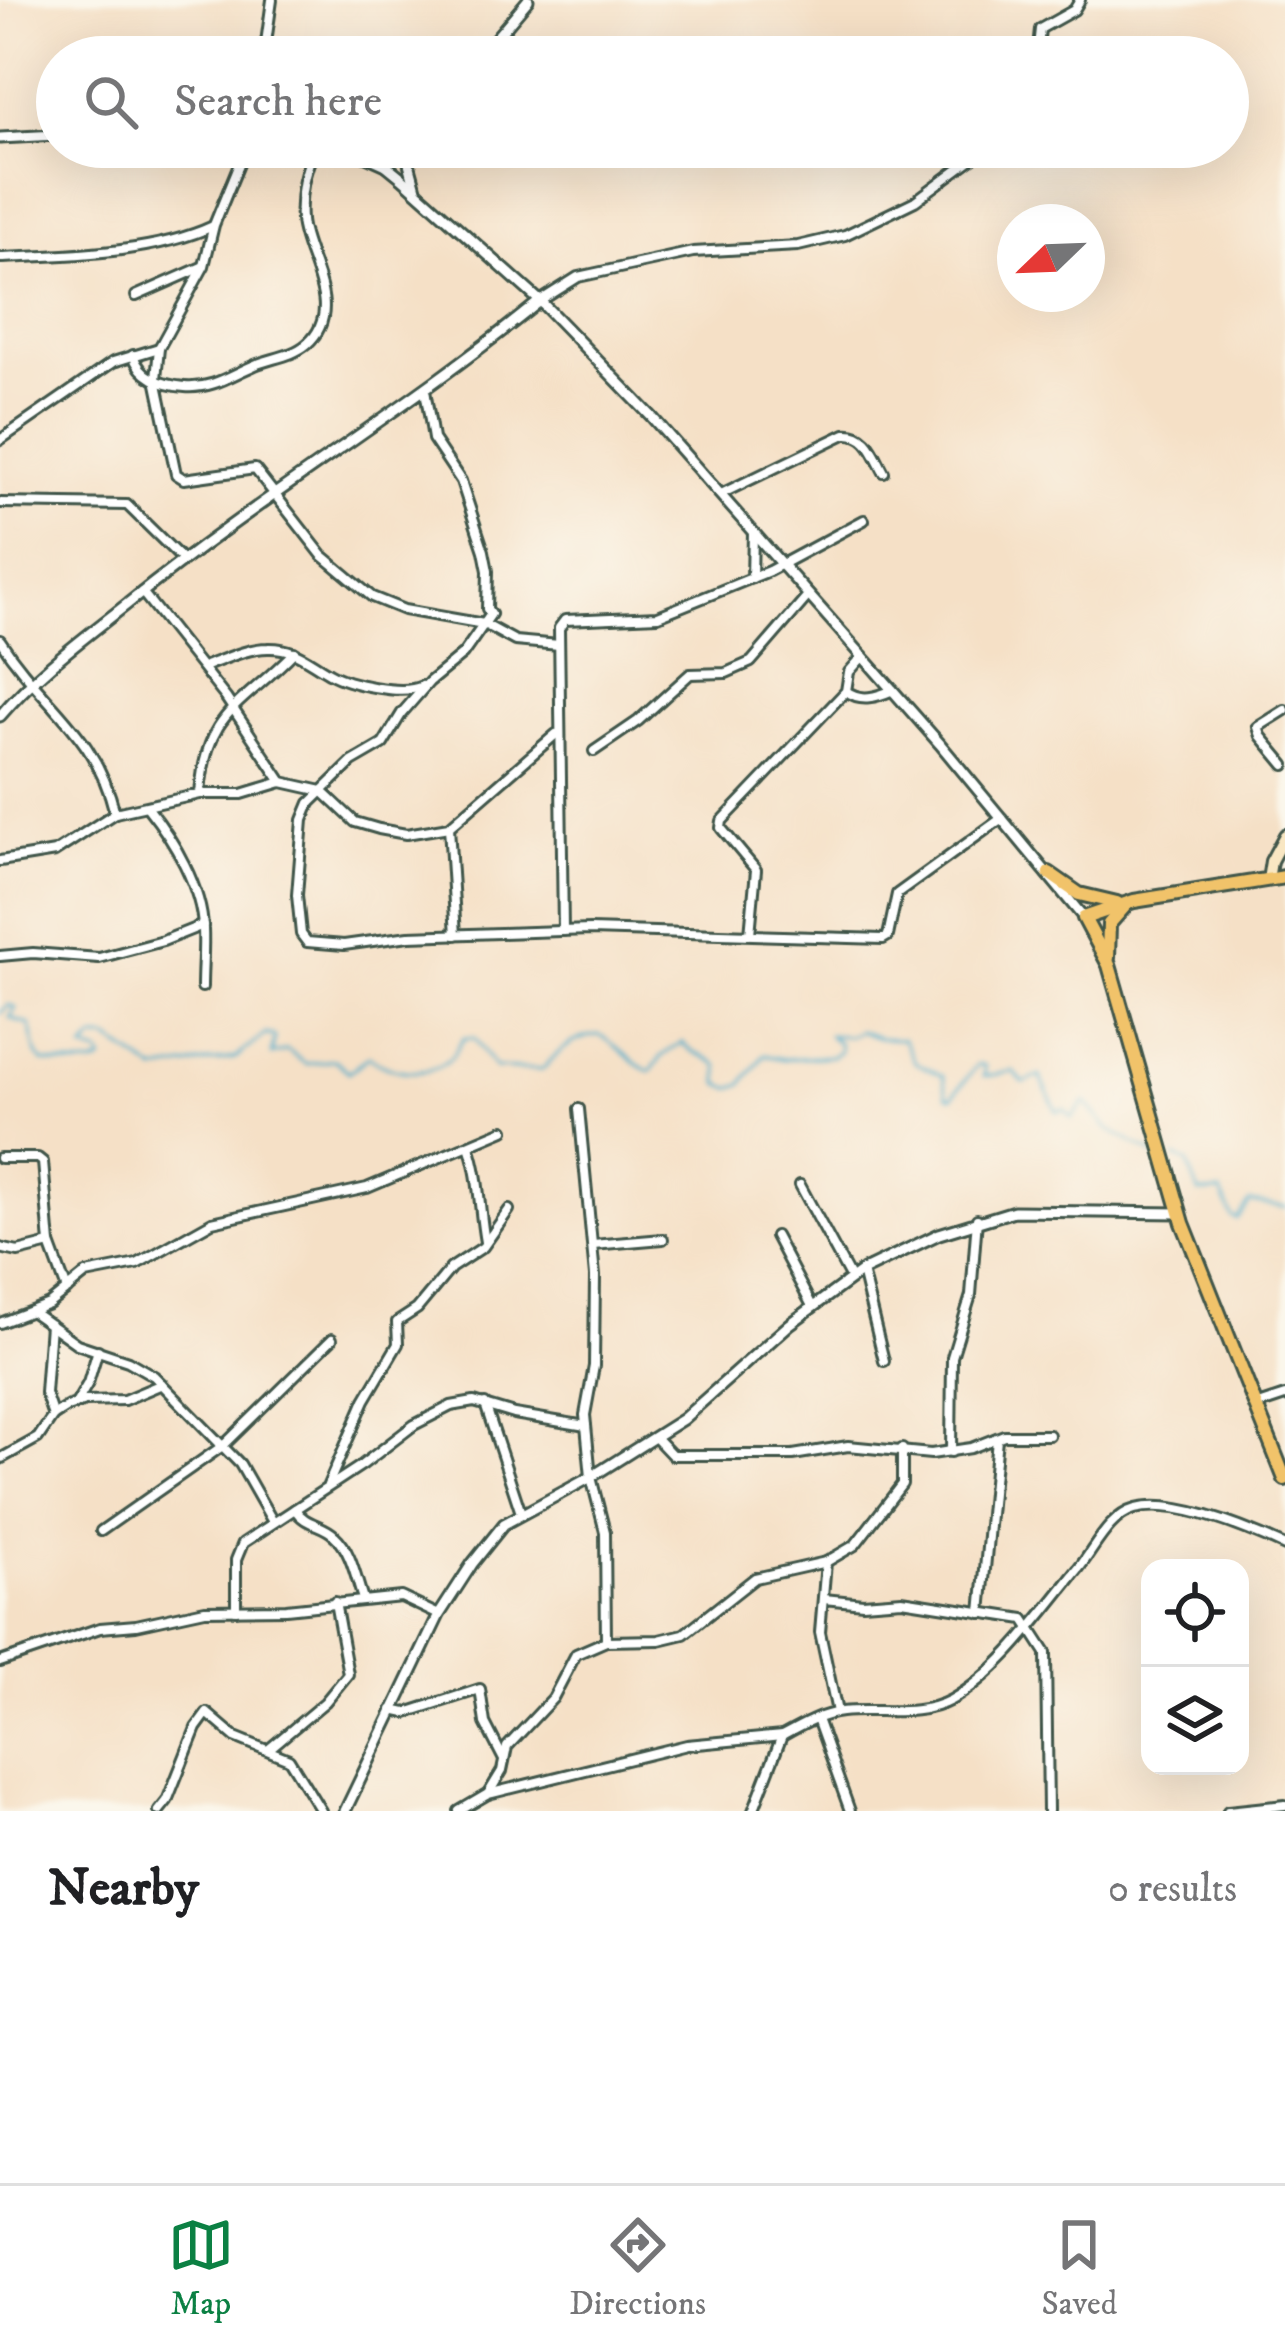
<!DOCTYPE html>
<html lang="en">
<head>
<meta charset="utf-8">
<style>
	:root { --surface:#fff; --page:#f6f6f6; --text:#202124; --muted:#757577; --line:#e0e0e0; --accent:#0b8043 }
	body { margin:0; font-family:"IM FELL DW Pica",serif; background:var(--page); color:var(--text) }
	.controls { position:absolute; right:36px; bottom:36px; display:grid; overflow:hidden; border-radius:24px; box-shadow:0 12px 48px #0002 }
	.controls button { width:108px; height:108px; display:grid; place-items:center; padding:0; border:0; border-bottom:3px solid var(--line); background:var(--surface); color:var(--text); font:60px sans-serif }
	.compass { position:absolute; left:997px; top:204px; width:108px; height:108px; border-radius:50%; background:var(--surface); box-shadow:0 12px 48px #0002; rotate:247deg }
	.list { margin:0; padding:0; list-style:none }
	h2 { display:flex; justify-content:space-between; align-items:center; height:156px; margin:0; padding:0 48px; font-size:51px }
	h2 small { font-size:39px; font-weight:400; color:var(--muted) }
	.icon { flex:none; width:66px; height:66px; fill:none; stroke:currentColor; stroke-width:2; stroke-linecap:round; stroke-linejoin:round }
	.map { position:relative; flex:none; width:1285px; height:1811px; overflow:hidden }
	.search { position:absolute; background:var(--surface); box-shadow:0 12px 48px #0002; left:36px; right:36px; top:36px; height:132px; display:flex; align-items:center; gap:30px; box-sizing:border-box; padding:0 42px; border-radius:66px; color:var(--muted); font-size:45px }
	.sheet { height:372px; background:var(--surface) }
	nav { display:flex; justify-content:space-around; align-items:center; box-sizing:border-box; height:168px; border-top:3px solid var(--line); background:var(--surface); font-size:33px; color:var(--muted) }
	nav a { display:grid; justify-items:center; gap:6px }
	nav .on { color:var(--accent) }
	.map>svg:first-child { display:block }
</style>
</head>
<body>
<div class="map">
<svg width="1285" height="1811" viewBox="0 0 1285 1811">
	<rect width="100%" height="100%" fill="#fbf7ec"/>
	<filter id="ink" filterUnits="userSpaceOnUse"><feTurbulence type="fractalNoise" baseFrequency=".00833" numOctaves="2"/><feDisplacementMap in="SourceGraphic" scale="24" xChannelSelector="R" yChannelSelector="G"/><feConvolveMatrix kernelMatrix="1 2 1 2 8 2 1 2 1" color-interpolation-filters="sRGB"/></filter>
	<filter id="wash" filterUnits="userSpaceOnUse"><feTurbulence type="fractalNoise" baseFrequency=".004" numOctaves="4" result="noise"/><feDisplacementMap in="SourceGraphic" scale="48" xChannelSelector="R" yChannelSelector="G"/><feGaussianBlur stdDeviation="2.7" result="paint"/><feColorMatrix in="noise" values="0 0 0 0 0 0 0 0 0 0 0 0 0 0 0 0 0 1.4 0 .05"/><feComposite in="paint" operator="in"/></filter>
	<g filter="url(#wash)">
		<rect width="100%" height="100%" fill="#f5e0c6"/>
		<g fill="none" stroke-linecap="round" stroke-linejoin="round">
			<g stroke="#4caecb" stroke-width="3">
				<path d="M0,1013L9,1005L16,1008L10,1018L30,1025L37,1055L43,1062C59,1064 91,1070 103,1060L100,1054L84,1050L95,1039H108L156,1071L235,1058L266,1034L275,1037L271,1055L287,1050L306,1064L335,1060L349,1072L369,1056C390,1075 434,1079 453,1055C457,1050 460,1043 464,1038H474L495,1068L542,1070C557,1052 576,1035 600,1035C618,1045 635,1067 651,1071L662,1056L682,1042C693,1056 707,1054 719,1066V1083L730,1088L742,1084L764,1055L784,1059L833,1056L840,1051L839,1043L828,1035L849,1036L859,1031L879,1038L903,1039L915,1062L943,1076L947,1095L952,1097L978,1064L985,1066L984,1077L1013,1071L1024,1083L1040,1076L1057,1112L1064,1109L1072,1118L1085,1102L1108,1129L1158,1157"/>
				<path d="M1176,1157L1187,1162L1199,1193L1221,1192L1232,1217L1237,1219L1250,1202L1285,1207"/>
			</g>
		</g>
	</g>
	<g filter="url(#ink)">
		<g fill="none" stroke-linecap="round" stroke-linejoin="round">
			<defs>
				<g id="minor">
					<path d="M264,57L272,0"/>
					<path d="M1037,57L1040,29L1074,10L1080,0"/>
					<path d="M246,147L214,225L204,266L159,348L156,379L176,474L184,479L255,469L322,555L372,597L404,610L484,624L515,641L559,645"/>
					<path d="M0,258C67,255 153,254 213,226"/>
					<path d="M136,296L202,267"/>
					<path d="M540,301L578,277L693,252L798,246L845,235L915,201L974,157L982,147"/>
					<path d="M133,355C141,378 161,385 185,387C213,389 231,375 255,365C272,358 293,356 307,344C347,309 304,258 301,220C299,193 305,171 315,147"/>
					<path d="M425,390L433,439L461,481L484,551L488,571L487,609L491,614L463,654L429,682L402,713L383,744L352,762L310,803L303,820L297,895L301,934L307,942L344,945L409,936L590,930L883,939L888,936L897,894L1002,818"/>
					<path d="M0,440L113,362L159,348"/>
					<path d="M721,494L845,434C868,432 874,454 884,472"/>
					<path d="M0,503L127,505L183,560"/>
					<path d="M752,578L753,533"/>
					<path d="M142,592L226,698L282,782"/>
					<path d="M0,640C42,706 95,730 115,813"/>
					<path d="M203,667C223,660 247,648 268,648C295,647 307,661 329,673C348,684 403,696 422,686"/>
					<path d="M846,691C861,702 877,697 893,690"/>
					<path d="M1285,710L1258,727L1261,736L1285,765"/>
					<path d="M594,751L638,721L690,674L726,673L751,662L809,595"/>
					<path d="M200,794C206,710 241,707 294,652"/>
					<path d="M148,808C173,839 202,888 203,929C204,948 202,968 202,987"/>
					<path d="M449,827L456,935"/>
					<path d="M0,861L55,852L115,813L200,794H242L282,782L322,791L355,822L379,829L406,834L449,827L556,734"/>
					<path d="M563,931L559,628L565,620L658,616L769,571L864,520"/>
					<path d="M750,934L756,870L721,828L722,821L846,691L849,672L863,656"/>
					<path d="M0,956L33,953L99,958L163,941L203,925"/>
					<path d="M579,1109L595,1276L594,1366L585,1415L591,1477L605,1532L606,1641"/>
					<path d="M469,1146C480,1177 479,1210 485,1242"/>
					<path d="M0,1158H38L43,1162L50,1244L67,1290"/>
					<path d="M800,1185L851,1279"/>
					<path d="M775,1236L812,1306"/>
					<path d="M593,1245L663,1239"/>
					<path d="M0,1248L18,1252L50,1244"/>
					<path d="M862,1271L884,1361"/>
					<path d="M32,1312L77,1344L128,1361L154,1376L240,1464L273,1522"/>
					<path d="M0,1323L49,1304L86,1274L137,1264L212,1222L367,1188L504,1130"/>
					<path d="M50,1324L45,1393L53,1416"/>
					<path d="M77,1402L88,1383L98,1350"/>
					<path d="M485,1404L521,1513"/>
					<path d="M1258,1405L1285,1396"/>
					<path d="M655,1437L672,1455H793L848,1446L931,1454L971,1448L1004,1435H1049"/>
					<path d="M951,1452L952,1357L971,1295L977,1219"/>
					<path d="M0,1459L38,1438L53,1416L67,1407L85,1401L124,1400L162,1384"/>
					<path d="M328,1485L365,1400L398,1344L397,1322L417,1309L451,1268L483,1247L509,1210"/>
					<path d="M295,1509C305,1526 322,1523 335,1536C351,1550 356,1579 363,1599"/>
					<path d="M101,1531L224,1445L332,1339"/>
					<path d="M826,1562L820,1632L837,1712"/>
					<path d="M824,1599L863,1603L902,1600L1024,1619L1046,1653L1048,1811"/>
					<path d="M236,1610V1560L243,1543L362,1465L414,1425L451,1406L474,1402L514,1414L586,1426"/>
					<path d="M981,1613L997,1438"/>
					<path d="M0,1662L100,1628L136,1625L205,1610L286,1609L401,1597L439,1615"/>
					<path d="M392,1710L406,1713L480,1689L485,1723L504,1760"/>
					<path d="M817,1719L850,1811"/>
					<path d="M269,1749L325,1702L348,1674L335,1602"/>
					<path d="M488,1794L502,1771L507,1747L553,1698L576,1654L606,1641L659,1640L684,1634L755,1578L826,1562L855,1545L902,1484V1449"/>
					<path d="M159,1811L167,1801L196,1728L207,1713L235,1737L289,1759L321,1811"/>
					<path d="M459,1811L488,1794L687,1745L782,1736"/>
					<path d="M753,1811L782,1736C800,1726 821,1714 842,1712C877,1708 918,1718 951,1700C1002,1671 1042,1613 1079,1568C1095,1548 1109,1516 1135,1509C1175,1498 1248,1529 1285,1546"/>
					<path d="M1228,1811L1285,1805"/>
				</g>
				<g id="tertiary">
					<path d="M480,57L528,0"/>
					<path d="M0,138L57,135"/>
					<path d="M346,147L386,165L402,178L540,301L651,416L940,744L1084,918"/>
					<path d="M411,147L409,163L416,189"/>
					<path d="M386,165L402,147"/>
					<path d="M0,716C38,671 86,637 131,601C263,495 409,408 540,301"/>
					<path d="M345,1811L439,1615L472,1564L504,1524L591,1477L683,1419L790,1324L862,1271L939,1234L1014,1211L1180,1213"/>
				</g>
				<path id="secondary" d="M1268,880L1271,861L1285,835"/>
				<g id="primary">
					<path d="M1049,873L1079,894L1117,903"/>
					<path d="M1285,877L1134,901L1084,918L1109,965L1183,1223L1285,1479"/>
					<path d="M1108,958L1109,924L1124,907"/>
				</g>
			</defs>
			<use href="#minor" stroke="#3f554a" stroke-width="14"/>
			<use href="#tertiary" stroke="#3f554a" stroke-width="15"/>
			<use href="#secondary" stroke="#3f554a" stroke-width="16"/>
			<use href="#primary" stroke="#3f554a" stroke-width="18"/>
			<use href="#minor" stroke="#fff" stroke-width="8"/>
			<use href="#tertiary" stroke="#fff" stroke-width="9"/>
			<use href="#secondary" stroke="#f9e7c3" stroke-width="10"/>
			<use href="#primary" stroke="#f1c36a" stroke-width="12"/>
		</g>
	</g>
</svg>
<div class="controls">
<button><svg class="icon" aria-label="locate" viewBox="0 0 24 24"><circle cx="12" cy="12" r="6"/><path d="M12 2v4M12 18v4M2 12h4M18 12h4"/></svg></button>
<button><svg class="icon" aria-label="layers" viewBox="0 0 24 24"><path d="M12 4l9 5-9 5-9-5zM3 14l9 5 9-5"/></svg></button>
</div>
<svg class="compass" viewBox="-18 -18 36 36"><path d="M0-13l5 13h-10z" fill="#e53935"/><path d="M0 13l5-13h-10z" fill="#757577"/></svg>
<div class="search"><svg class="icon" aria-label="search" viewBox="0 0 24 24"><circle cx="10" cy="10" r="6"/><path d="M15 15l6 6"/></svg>Search here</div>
</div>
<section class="sheet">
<h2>Nearby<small>0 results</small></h2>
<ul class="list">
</ul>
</section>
<nav>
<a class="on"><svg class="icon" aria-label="map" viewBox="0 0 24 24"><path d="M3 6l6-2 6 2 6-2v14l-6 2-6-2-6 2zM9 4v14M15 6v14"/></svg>Map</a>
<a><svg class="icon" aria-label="directions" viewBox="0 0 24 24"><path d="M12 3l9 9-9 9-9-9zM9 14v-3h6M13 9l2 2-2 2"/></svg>Directions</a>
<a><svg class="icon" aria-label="saved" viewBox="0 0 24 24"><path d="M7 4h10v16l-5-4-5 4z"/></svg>Saved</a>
</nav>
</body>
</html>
